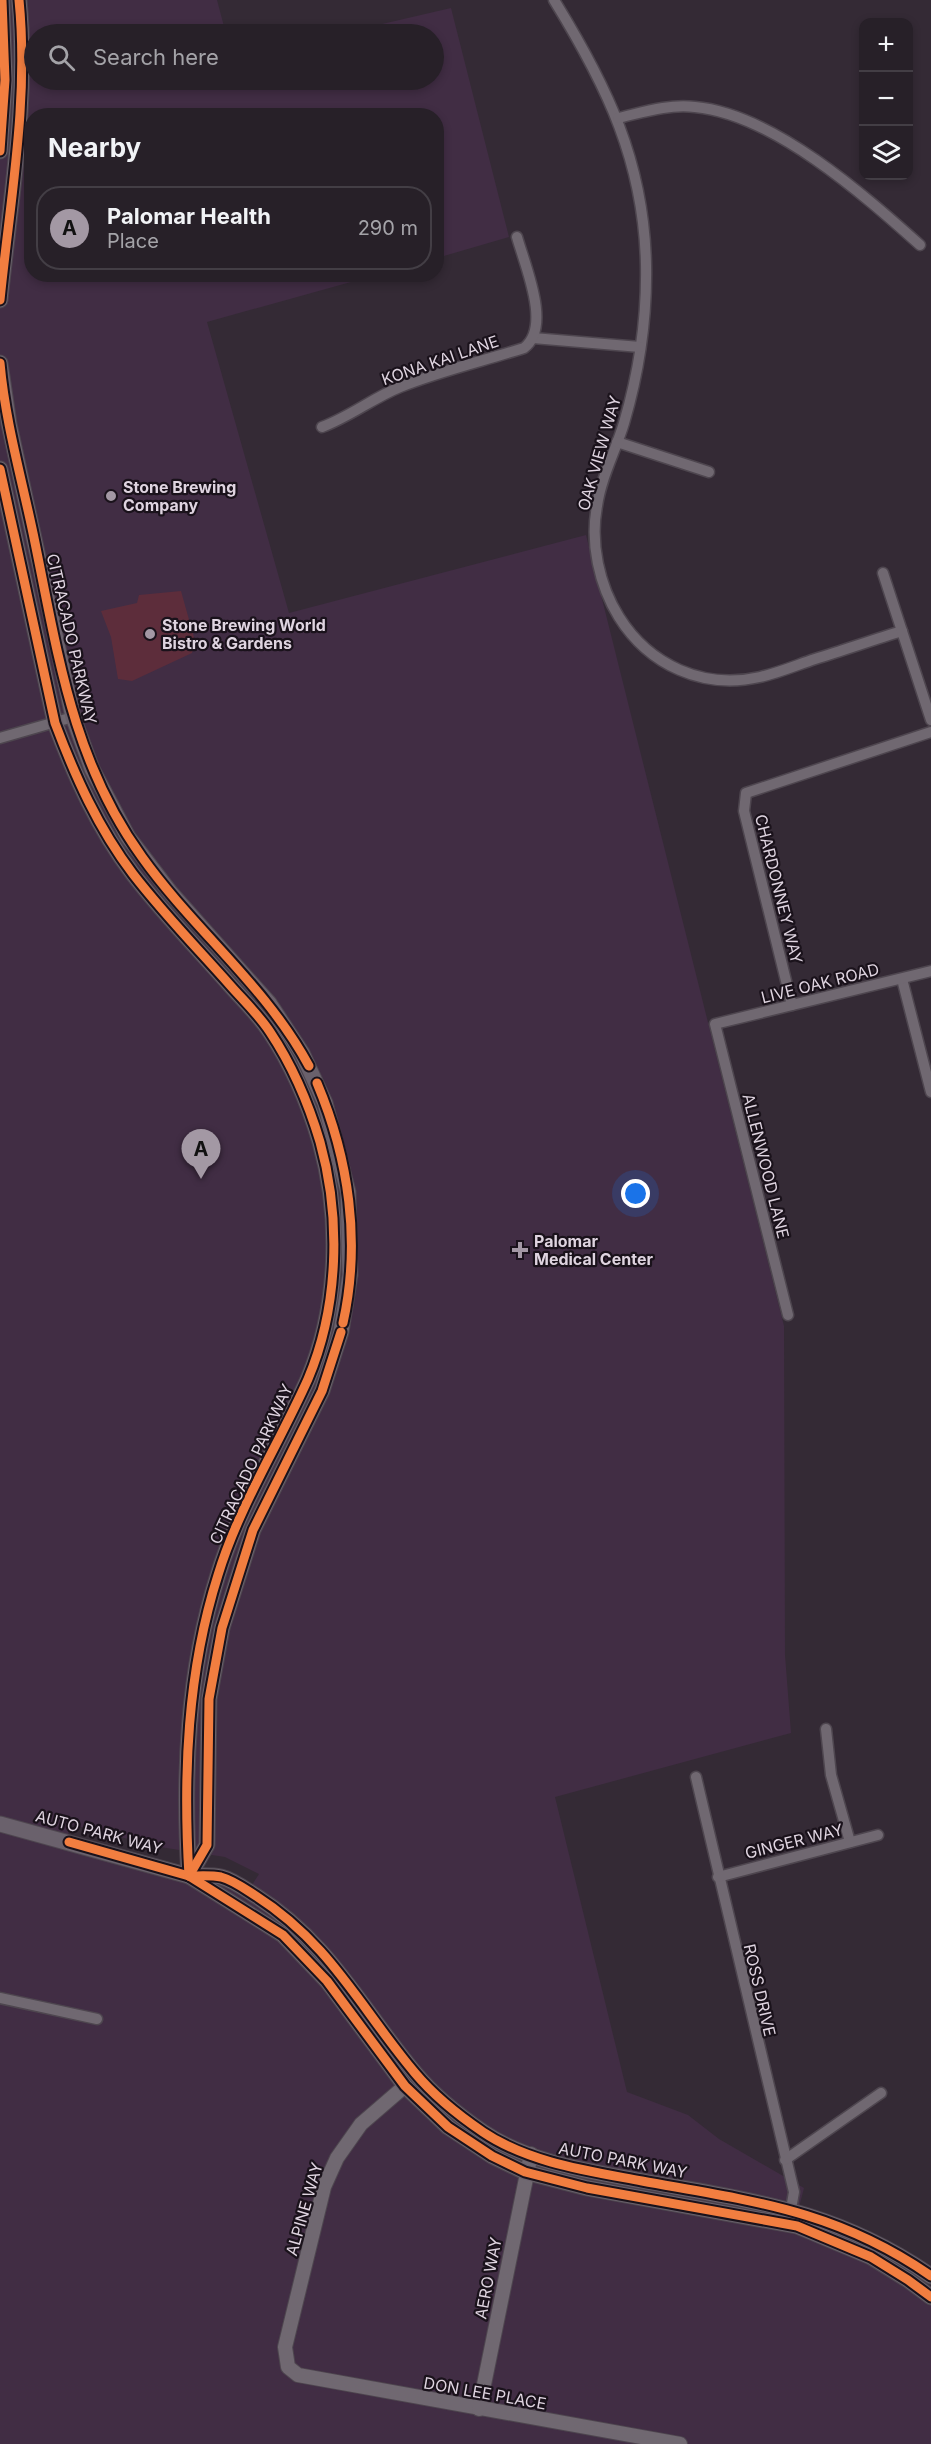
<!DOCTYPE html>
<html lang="en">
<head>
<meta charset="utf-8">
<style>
	:root { --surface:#272028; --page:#332d34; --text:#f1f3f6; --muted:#a4a3a8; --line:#433e45; --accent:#a398a4 }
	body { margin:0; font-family:Inter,sans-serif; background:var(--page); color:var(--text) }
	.controls { position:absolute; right:18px; top:18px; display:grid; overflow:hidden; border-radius:12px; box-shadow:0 3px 9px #0003 }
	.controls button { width:54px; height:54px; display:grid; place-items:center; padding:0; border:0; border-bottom:2px solid var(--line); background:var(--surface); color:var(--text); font:30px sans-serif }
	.you { position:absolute; left:636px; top:1194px; width:21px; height:21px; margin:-15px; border:4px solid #fff; border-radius:50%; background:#1a73e8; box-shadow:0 0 0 9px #1a73e833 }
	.badge { display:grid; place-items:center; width:39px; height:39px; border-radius:50%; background:var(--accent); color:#111; font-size:20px; font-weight:700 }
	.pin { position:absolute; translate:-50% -50px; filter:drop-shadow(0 2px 3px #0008) }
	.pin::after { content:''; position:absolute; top:32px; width:21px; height:18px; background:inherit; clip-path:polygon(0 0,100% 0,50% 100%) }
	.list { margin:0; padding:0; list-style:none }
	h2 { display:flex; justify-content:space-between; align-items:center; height:78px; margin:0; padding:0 24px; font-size:26px }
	h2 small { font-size:20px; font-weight:400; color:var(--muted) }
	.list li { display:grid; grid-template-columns:39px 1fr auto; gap:18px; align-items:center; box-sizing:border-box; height:84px; margin:0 12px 12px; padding:0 12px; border:2px solid var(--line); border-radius:24px }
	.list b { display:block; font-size:22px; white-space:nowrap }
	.list p { margin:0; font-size:20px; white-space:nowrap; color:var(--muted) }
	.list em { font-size:20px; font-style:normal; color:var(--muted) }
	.icon { flex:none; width:33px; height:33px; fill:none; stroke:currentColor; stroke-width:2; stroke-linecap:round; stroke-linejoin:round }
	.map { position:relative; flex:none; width:931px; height:2444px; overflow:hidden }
	.search { position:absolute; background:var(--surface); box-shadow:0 3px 9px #0003; left:24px; top:24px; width:420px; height:66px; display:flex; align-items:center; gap:15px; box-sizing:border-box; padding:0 21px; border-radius:33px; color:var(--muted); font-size:22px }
	.panel { position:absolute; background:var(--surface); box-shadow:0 3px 9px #0003; left:24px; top:108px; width:420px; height:174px; border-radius:24px }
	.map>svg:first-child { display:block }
</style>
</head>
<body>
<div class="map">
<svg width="931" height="2444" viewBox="0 0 931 2444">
	<rect width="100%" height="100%" fill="#342a35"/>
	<path fill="#412d44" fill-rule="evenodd" d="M0,0H217L226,34H34V80H434V34H339L451,8L509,237L437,258L436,116H32V274L376,275L207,322L289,613L586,535L784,1326L785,1655L791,1733L555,1797L627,2092L688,2115L719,2139L804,2188L796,2219L837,2234L893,2261L931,2290V2444H0ZM69,1824L160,1847L225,1857L259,1874L245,1896L211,1881L68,1842Z"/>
	<path fill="#5d2d3b" d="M181,591L195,641L192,653L132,681L118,679L111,637L101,611L137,603L139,595Z"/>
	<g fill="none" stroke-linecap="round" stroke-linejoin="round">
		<defs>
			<g id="minor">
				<path d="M554,0C607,86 644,162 646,265C647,318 639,372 624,423C616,450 601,477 597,506C590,543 599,585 619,617C649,665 703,690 760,677C778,673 797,665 815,659C844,650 873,640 902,631"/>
				<path d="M618,118C644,112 668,104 695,107C773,114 864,195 920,245"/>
				<path d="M533,338L640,347"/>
				<path d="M322,427C351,416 373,398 400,387C440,371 483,361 524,348C552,327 525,266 517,237"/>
				<path d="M617,442L709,472"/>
				<path d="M883,573L931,720"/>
				<path d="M0,738L73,717"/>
				<path d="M902,979L931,1092"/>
				<path d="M792,1005L744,811L746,793L931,732"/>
				<path d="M788,1315L715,1024L931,971"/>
				<path d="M826,1729L831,1775L850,1842"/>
				<path d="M696,1777L794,2192L791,2209"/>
				<path d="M718,1877L878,1835"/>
				<path d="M0,1998L97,2019"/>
				<path d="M785,2160L881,2093"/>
			</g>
			<g id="tertiary">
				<path d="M405,2086L361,2124L337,2158L324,2187L285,2347L288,2367L298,2375L680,2444"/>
				<path d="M479,2409L531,2154"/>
			</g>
			<g id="secondary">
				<path d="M0,151L5,80L2,0"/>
				<path d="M0,300C10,200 29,101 19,0"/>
				<path d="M0,363L9,424L73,717L92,769L128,837L170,892L269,1003L302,1053L325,1103L348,1192L350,1275L341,1332L322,1391L253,1530L222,1628L209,1699L207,1845L189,1876"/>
				<path d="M0,469L55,723C75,776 98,828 133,874C163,913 197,948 229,984C243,1000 259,1015 270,1032C292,1065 309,1105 320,1142C341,1217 339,1306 308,1379C279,1444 239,1506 218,1575C187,1672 183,1775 189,1876"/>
				<path d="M0,1824L189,1876L283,1935L327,1981L405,2086L448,2127L492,2156L525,2172L587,2188L797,2226L871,2257L908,2280L931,2297"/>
				<path d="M189,1876C199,1876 211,1875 221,1877C233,1880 245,1889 256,1896C330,1943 361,2009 415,2073C435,2097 458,2115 483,2132C529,2163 589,2171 642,2181C752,2201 836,2210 931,2276"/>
			</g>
		</defs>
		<use href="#minor" stroke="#4e464f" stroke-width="13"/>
		<use href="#tertiary" stroke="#4e464f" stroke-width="16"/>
		<use href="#secondary" stroke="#4e464f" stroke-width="17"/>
		<use href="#minor" stroke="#706871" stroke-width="10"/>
		<use href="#tertiary" stroke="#706871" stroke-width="14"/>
		<use href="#secondary" stroke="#6a616c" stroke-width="15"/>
		<defs>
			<g id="cycleway">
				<path d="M0,151L5,80L2,0"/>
				<path d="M0,300C10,200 29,101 19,0"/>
				<path d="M0,363C5,420 21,476 33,533C57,648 71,759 142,857C194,930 266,986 309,1066"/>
				<path d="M0,469L55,723C75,776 98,828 133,874C163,913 197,948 229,984C243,1000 259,1015 270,1032C292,1065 309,1105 320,1142C341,1217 339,1306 308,1379C279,1444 239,1506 218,1575C187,1672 183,1775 189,1876"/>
				<path d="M317,1083C349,1159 361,1242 343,1323"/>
				<path d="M69,1842L189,1876L283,1935L327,1981L405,2086L448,2127L492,2156L525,2172L587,2188L797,2226L871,2257L908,2280L931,2297"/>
				<path d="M189,1876C199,1876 211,1875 221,1877C233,1880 245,1889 256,1896C330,1943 361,2009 415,2073C435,2097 458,2115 483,2132C529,2163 589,2171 642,2181C752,2201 836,2210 931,2276"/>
				<path d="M189,1876L207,1845L209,1699L222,1628L253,1530L322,1391L341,1332"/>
			</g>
		</defs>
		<use href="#cycleway" stroke="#1a121b" stroke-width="13"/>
		<use href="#cycleway" stroke="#f27e40" stroke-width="9"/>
	</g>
	<g fill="#a398a4" stroke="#1a121b" stroke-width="2">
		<circle cx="111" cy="496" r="6"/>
		<circle cx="150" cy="634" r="6"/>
		<path d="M517 1241h6v6h6v6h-6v6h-6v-6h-6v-6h6z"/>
	</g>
	<g text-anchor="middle" stroke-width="4.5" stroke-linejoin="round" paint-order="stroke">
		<g font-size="16" fill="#dfd4e0" stroke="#1a121b">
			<text transform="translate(440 360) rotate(-19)" y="6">KONA KAI LANE</text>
			<text transform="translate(599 453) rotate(-74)" y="6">OAK VIEW WAY</text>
			<text transform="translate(72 639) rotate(77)" y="6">CITRACADO PARKWAY</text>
			<text transform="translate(779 889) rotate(76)" y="6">CHARDONNEY WAY</text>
			<text transform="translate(820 983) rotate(-14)" y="6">LIVE OAK ROAD</text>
			<text transform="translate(766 1166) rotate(76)" y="6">ALLENWOOD LANE</text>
			<text transform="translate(251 1464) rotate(-65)" y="6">CITRACADO PARKWAY</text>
			<text transform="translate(99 1832) rotate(15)" y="6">AUTO PARK WAY</text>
			<text transform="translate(794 1841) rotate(-14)" y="6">GINGER WAY</text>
			<text transform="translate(760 1990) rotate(77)" y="6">ROSS DRIVE</text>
			<text transform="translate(623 2160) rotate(11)" y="6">AUTO PARK WAY</text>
			<text transform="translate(304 2209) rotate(-74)" y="6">ALPINE WAY</text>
			<text transform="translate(488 2278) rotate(-79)" y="6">AERO WAY</text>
			<text transform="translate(485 2393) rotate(10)" y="6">DON LEE PLACE</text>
		</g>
		<g font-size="16" font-weight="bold" fill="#dfd4e0" stroke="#1a121b" text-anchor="start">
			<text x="123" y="493">Stone Brewing<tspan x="123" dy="18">Company</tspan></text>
			<text x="162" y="631">Stone Brewing World<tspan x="162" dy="18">Bistro &amp; Gardens</tspan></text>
			<text x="534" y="1247">Palomar<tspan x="534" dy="18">Medical Center</tspan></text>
		</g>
	</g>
</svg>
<div class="controls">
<button>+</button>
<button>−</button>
<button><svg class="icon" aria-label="layers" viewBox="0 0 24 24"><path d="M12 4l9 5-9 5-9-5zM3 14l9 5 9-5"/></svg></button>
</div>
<div class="you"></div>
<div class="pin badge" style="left:201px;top:1179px">A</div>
<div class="search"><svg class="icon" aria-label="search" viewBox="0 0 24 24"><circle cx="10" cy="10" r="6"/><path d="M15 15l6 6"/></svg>Search here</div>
<section class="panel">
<h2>Nearby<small></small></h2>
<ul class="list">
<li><span class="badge">A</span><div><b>Palomar Health</b><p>Place</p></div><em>290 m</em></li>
</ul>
</section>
</div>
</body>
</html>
